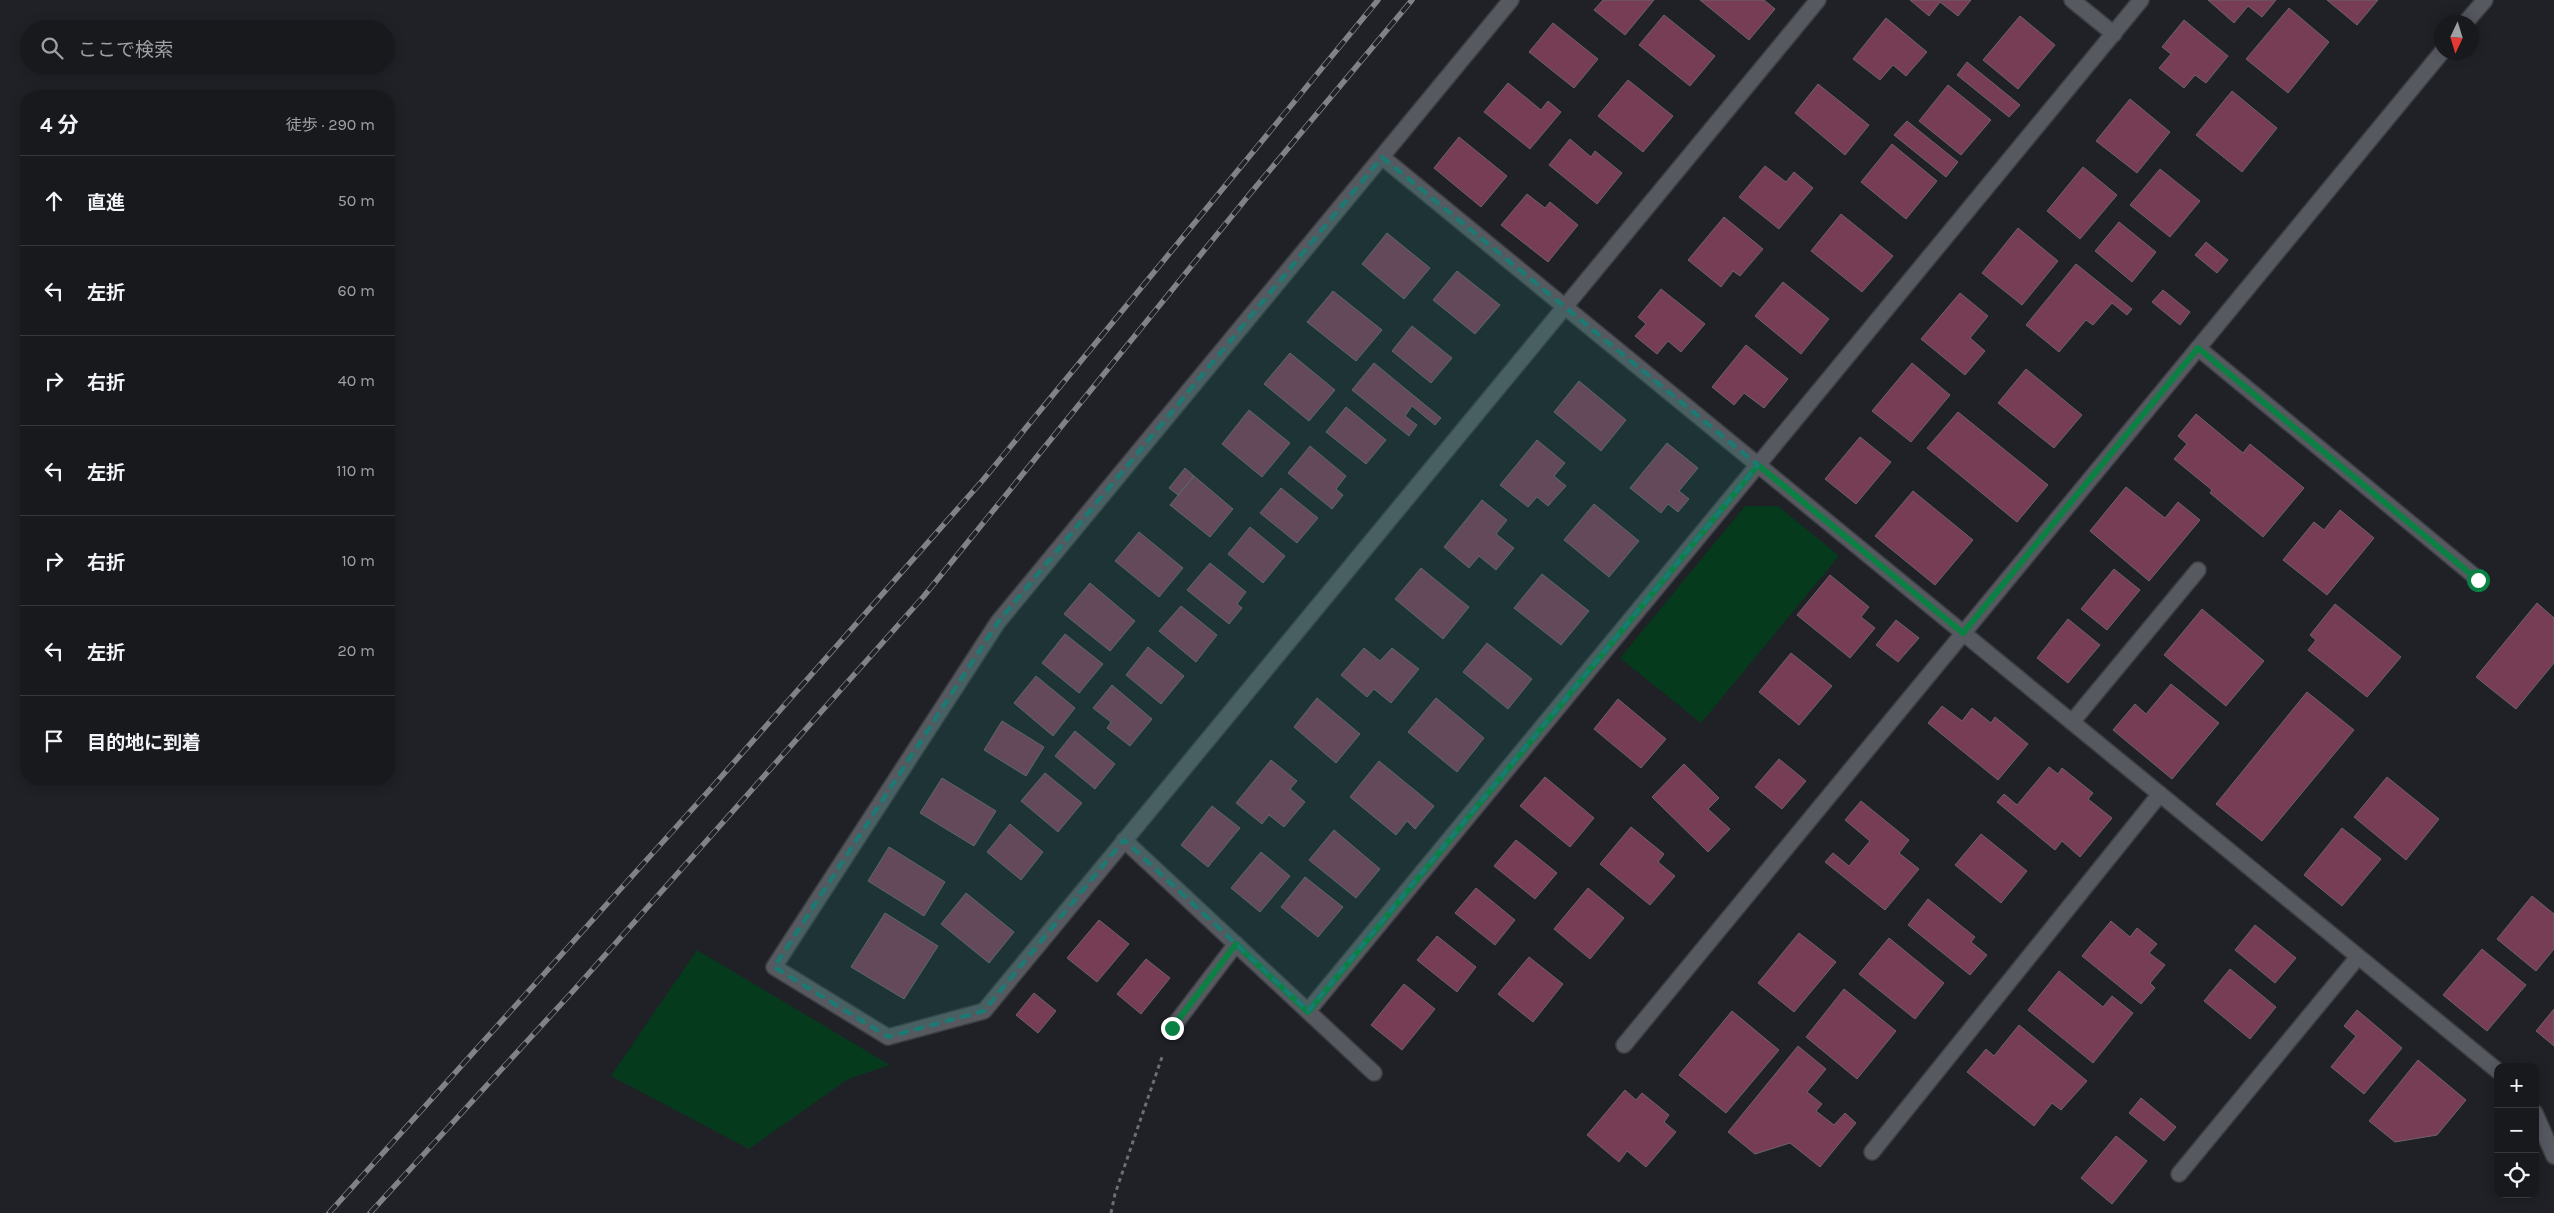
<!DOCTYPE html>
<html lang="ja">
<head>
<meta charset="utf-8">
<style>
	:root { --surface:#17191d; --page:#202226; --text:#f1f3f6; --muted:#9ea0a4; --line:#36383b }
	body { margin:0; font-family:Karla,"Noto Sans JP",sans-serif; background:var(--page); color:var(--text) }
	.controls { position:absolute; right:15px; bottom:15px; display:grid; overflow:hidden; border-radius:10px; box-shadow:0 2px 12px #0003 }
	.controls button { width:45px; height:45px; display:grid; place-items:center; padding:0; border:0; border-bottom:1px solid var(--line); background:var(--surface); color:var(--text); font:25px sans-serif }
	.compass { position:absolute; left:2434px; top:15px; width:45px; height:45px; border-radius:50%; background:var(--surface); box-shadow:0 2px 12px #0003; rotate:184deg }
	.stop { position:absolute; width:15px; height:15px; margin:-11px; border:4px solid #0b8043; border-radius:50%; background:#fff }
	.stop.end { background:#0b8043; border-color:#fff; box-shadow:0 1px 5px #0008 }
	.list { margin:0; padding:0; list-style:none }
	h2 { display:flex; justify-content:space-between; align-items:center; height:65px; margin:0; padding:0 20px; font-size:21px }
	h2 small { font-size:16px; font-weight:400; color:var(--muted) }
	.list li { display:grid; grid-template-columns:32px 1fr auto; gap:15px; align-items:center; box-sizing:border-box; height:90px; padding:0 20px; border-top:1px solid var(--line) }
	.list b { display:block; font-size:19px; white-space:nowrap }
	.list em { font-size:16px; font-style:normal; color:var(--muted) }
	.icon { flex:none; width:28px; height:28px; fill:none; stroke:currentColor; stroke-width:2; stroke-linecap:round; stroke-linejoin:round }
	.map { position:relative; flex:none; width:2554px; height:1213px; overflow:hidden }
	.search { position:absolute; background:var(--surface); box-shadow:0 2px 12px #0003; left:20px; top:20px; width:375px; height:55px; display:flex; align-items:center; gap:12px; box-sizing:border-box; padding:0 18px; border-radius:28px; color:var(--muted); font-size:19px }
	.panel { position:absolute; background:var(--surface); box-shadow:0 2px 12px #0003; left:20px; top:90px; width:375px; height:695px; border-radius:20px }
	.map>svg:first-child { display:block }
</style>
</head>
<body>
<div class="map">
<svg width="2554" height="1213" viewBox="0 0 2554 1213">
	<rect width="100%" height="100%" fill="#1f2127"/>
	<g fill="#053a1d">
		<path d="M1745,506H1778L1839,556L1701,723L1620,658Z"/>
		<path d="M697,950L890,1065L848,1079L749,1149L611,1076Z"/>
	</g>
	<g fill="#763d54" stroke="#6c6466">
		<path d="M1603,0H1654L1625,35L1594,10Z"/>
		<path d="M1700,0H1764L1775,9L1749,40Z"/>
		<path d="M1910,0H1971L1958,16L1940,2L1929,16Z"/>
		<path d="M2208,0H2276L2262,17L2248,6L2234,23Z"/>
		<path d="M2327,0H2378L2357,25Z"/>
		<path d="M2289,8L2329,42L2288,93L2246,59Z"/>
		<path d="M1664,15L1715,56L1690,86L1639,45Z"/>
		<path d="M2020,16L2055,45L2018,89L1983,60Z"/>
		<path d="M1886,18L1927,52L1906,76L1893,65L1880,80L1853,59Z"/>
		<path d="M2184,20L2228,56L2206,83L2195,75L2184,88L2159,68L2171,54L2162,47Z"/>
		<path d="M1553,23L1598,59L1574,88L1529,52Z"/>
		<path d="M1967,62L2020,105L2009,117L1957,75Z"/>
		<path d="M1628,80L1673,116L1643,152L1598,116Z"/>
		<path d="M1508,83L1541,110L1548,101L1561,112L1530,149L1484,112Z"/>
		<path d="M1818,84L1869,125L1845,155L1795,113Z"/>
		<path d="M1948,85L1991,120L1961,155L1919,121Z"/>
		<path d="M2232,91L2277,128L2242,172L2196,135Z"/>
		<path d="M2130,99L2170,132L2137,173L2096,141Z"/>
		<path d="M1907,121L1958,162L1946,177L1894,135Z"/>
		<path d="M1459,137L1507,176L1481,207L1434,168Z"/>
		<path d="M1570,139L1591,157L1595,151L1622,173L1597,204L1549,165Z"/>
		<path d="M1892,144L1937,181L1906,219L1861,182Z"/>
		<path d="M1765,166L1786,182L1794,172L1813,188L1779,229L1739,197Z"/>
		<path d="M2083,167L2117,195L2080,239L2047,211Z"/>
		<path d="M2160,169L2200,201L2170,237L2130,205Z"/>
		<path d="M1527,194L1545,208L1550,202L1578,225L1548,262L1501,225Z"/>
		<path d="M1841,214L1893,256L1862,292L1811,251Z"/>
		<path d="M1724,217L1763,249L1740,276L1733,271L1721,287L1688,260Z"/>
		<path d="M2119,222L2156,252L2132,282L2095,251Z"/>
		<path d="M2018,228L2058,261L2022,305L1982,273Z"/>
		<path d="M1387,233L1430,268L1404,299L1362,264Z"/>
		<path d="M2206,242L2228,260L2217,273L2195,255Z"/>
		<path d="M2076,264L2132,309L2127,315L2112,303L2093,325L2086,320L2059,352L2026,325Z"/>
		<path d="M1457,271L1500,305L1475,334L1433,300Z"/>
		<path d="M1783,282L1829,319L1801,354L1755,316Z"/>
		<path d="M1661,289L1705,324L1681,352L1668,341L1657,354L1635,336L1646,324L1638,317Z"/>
		<path d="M2163,290L2190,312L2180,325L2152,302Z"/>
		<path d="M1333,291L1382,330L1356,361L1307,322Z"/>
		<path d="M1960,293L1988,316L1970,338L1985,351L1965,375L1921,339Z"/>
		<path d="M1412,326L1452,358L1431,383L1392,351Z"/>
		<path d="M1746,345L1788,379L1764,408L1744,393L1734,405L1712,387Z"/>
		<path d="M1290,353L1335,390L1309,421L1264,384Z"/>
		<path d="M1374,363L1441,418L1435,425L1412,406L1405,416L1417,425L1409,436L1352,390Z"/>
		<path d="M1912,363L1950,395L1911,442L1872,411Z"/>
		<path d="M2026,369L2082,415L2054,448L1998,403Z"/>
		<path d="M1579,381L1626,420L1601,451L1554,412Z"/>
		<path d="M1346,407L1386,440L1366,464L1326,432Z"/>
		<path d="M1249,410L1290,443L1262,477L1222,444Z"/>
		<path d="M1958,412L2048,485L2017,522L1927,448Z"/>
		<path d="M2196,414L2243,453L2250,444L2304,488L2263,537L2210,493L2212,490L2174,459L2187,444L2178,436Z"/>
		<path d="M1860,437L1891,462L1856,504L1825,479Z"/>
		<path d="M1537,440L1565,463L1554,476L1566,486L1548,506L1537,497L1528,507L1500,485Z"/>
		<path d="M1667,443L1698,468L1679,491L1689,499L1678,512L1668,504L1661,513L1630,488Z"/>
		<path d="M1310,446L1346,476L1336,489L1343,495L1332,509L1288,473Z"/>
		<path d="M1185,468L1194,476L1178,495L1169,488Z"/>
		<path d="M1194,476L1233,509L1210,537L1170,505Z"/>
		<path d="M2126,487L2165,518L2178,502L2200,520L2149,581L2090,531Z"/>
		<path d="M1281,488L1318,518L1297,543L1260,513Z"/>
		<path d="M1913,491L1973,540L1935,585L1875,536Z"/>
		<path d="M1482,500L1507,520L1496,534L1514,548L1496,570L1479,556L1469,568L1444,547Z"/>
		<path d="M1594,504L1639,541L1609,577L1564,540Z"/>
		<path d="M2340,510L2374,538L2327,595L2283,560L2314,522L2324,530Z"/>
		<path d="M1250,527L1285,556L1263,583L1228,554Z"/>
		<path d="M1139,532L1183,568L1159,597L1115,561Z"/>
		<path d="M1210,563L1246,592L1237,604L1242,608L1229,624L1187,590Z"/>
		<path d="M1421,568L1469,607L1443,639L1395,599Z"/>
		<path d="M2114,569L2140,590L2107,630L2081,609Z"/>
		<path d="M1542,574L1589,611L1561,645L1514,608Z"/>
		<path d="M1830,575L1869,607L1861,617L1875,628L1850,658L1797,615Z"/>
		<path d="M1090,583L1135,621L1110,651L1064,614Z"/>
		<path d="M2537,603L2554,618V663L2516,709L2476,677Z"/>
		<path d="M2335,604L2401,657L2367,697L2308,650L2316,640L2310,635Z"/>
		<path d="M1181,606L1217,635L1196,662L1159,631Z"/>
		<path d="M2202,609L2264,661L2226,706L2164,655Z"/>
		<path d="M2068,619L2100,645L2068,683L2037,658Z"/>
		<path d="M1896,620L1919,638L1898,662L1876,645Z"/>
		<path d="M1065,634L1103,664L1079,693L1042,663Z"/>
		<path d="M1487,643L1532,679L1508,709L1463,672Z"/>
		<path d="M1148,647L1184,676L1161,704L1126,675Z"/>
		<path d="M1364,648L1380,661L1392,648L1419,669L1391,703L1374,689L1367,697L1341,675Z"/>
		<path d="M1791,653L1832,686L1799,725L1759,692Z"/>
		<path d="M1036,676L1075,708L1053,736L1014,703Z"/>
		<path d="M2171,684L2219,723L2172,779L2113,730L2135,704L2146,714Z"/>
		<path d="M1112,685L1152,719L1130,746L1107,728L1111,722L1093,708Z"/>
		<path d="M2307,692L2354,730L2262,841L2216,804Z"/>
		<path d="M1317,698L1360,734L1336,763L1294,727Z"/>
		<path d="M1436,698L1484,738L1457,772L1408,732Z"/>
		<path d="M1618,699L1666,739L1641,768L1594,729Z"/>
		<path d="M1942,706L1962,721L1972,708L1991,723L1995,717L2028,744L1998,780L1928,723Z"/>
		<path d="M1002,721L1044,747L1026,776L984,750Z"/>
		<path d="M1075,731L1115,764L1095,789L1055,756Z"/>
		<path d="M1779,759L1806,781L1782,809L1755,787Z"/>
		<path d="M1271,760L1297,781L1290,789L1305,802L1284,827L1269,815L1262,824L1236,803Z"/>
		<path d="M1379,761L1434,806L1415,829L1407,821L1396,835L1350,797Z"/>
		<path d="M1684,764L1719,798L1708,809L1730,829L1708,852L1652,797Z"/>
		<path d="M2049,767L2058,774L2062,768L2093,793L2088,799L2112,818L2080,857L2062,841L2055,850L1997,802L2004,794L2017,805Z"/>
		<path d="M1045,773L1082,803L1058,832L1021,801Z"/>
		<path d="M1545,777L1594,818L1570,847L1520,806Z"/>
		<path d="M2387,777L2439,819L2406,860L2354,817Z"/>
		<path d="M942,778L996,811L974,846L920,813Z"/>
		<path d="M1861,801L1909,840L1899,853L1919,869L1885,910L1825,862L1833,853L1849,866L1870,841L1845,820Z"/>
		<path d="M1212,806L1240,828L1208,867L1181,845Z"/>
		<path d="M1010,824L1043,852L1021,880L987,852Z"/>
		<path d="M1631,827L1664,854L1658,862L1675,876L1650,905L1600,864Z"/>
		<path d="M2342,828L2381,859L2342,906L2304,875Z"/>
		<path d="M1334,830L1380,869L1356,898L1309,860Z"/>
		<path d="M1981,834L2027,871L2001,903L1955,865Z"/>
		<path d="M1516,840L1557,873L1535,899L1494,866Z"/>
		<path d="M889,847L945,882L924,916L868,881Z"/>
		<path d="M1261,852L1290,876L1260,912L1231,888Z"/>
		<path d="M1305,877L1343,907L1318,937L1281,907Z"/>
		<path d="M1476,888L1515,920L1495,945L1455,913Z"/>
		<path d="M1588,888L1624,918L1590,959L1554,929Z"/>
		<path d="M966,893L1014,932L989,963L941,924Z"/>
		<path d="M2532,896L2554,914V949L2536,971L2497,939Z"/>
		<path d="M1928,899L1975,937L1971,942L1987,955L1970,975L1908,925Z"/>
		<path d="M885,913L938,946L904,999L851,967Z"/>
		<path d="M1099,920L1129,944L1097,982L1067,958Z"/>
		<path d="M2111,921L2130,937L2137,928L2157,944L2149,953L2165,965L2150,983L2155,988L2141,1004L2082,956Z"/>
		<path d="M2255,925L2296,958L2275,983L2235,950Z"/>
		<path d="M1799,933L1836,962L1794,1012L1758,983Z"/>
		<path d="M1437,936L1476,967L1457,992L1417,960Z"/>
		<path d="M1889,938L1944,983L1915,1019L1859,974Z"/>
		<path d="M2482,949L2526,985L2487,1031L2443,995Z"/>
		<path d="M1529,957L1563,984L1533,1022L1498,994Z"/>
		<path d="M1146,959L1170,978L1141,1014L1117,994Z"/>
		<path d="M2230,969L2276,1007L2250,1039L2204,1001Z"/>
		<path d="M2059,971L2103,1007L2112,996L2133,1013L2093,1063L2028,1010Z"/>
		<path d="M1404,984L1435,1009L1402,1050L1371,1025Z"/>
		<path d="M1844,989L1896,1031L1857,1079L1806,1037Z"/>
		<path d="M1034,993L1056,1011L1038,1033L1016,1015Z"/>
		<path d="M2554,1009V1046L2536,1031Z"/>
		<path d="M2357,1010L2402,1048L2364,1094L2331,1067L2356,1036L2344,1026Z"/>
		<path d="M1732,1011L1779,1050L1726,1113L1679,1075Z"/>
		<path d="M2019,1025L2087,1081L2061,1110L2052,1103L2034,1126L1967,1072L1986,1049L1994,1056Z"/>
		<path d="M1798,1046L1826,1069L1807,1092L1822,1104L1816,1111L1834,1125L1845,1113L1856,1123L1820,1167L1790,1143L1755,1154L1728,1132Z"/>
		<path d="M2418,1060L2466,1100L2437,1135L2395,1142L2369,1121Z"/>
		<path d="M1625,1090L1636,1100L1642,1093L1669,1115L1664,1122L1676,1132L1646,1167L1627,1151L1619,1162L1587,1135Z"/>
		<path d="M2141,1098L2176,1127L2164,1141L2129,1113Z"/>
		<path d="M2116,1136L2147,1161L2112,1204L2081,1178Z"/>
	</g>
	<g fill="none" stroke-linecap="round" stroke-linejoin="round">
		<defs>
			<g id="minor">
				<path d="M1511,0L998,622L774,967L888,1037L984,1011L1818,0"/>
				<path d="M2072,0L2114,34"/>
				<path d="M2466,22L2485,0"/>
				<path d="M1382,157L2498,1071"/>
				<path d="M2198,348L2478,579"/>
				<path d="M2072,722L2198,570"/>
				<path d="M1124,840L1374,1073"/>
				<path d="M1308,1011L2141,0"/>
				<path d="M1172,1028L1236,944"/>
				<path d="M1624,1045L2442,52"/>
				<path d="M2535,1113L2554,1156"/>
				<path d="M1872,1152L2160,794"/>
				<path d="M2179,1174L2358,957"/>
			</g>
		</defs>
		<use href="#minor" stroke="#3c3e42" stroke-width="18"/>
		<path stroke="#6c6e73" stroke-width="3" stroke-dasharray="4 4" stroke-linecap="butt" d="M1111,1213L1115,1194L1162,1057"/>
		<use href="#minor" stroke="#565960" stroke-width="15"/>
		<defs>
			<g id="rail">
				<path d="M329,1213L714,785L983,480L1378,0"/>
				<path d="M370,1213L574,990L924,596L1249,195L1412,0"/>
			</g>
		</defs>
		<use href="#rail" stroke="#808287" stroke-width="5.5"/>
		<use href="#rail" stroke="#1f2127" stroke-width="4" stroke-dasharray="11" stroke-linecap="butt"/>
	</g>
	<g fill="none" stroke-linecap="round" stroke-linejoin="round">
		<path stroke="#0b8043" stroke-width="6" d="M1172,1028L1236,944L1308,1012L1758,465L1963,633L2198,348L2478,580"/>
	</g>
	<path fill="#197b74" fill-opacity="0.2" stroke="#197b74" stroke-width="4" stroke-dasharray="10 6" stroke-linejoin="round" d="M1382,157L1758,465L1308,1011L1124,840L984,1011L888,1037L774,967L998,622Z"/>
</svg>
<div class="controls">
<button>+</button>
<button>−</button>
<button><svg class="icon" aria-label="locate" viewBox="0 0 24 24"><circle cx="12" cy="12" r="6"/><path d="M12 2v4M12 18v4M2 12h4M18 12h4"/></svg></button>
</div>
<svg class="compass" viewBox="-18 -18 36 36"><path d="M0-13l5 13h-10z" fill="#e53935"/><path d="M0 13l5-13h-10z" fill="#9ea0a4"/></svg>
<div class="stop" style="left:2478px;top:580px"></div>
<div class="stop end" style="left:1172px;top:1028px"></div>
<div class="search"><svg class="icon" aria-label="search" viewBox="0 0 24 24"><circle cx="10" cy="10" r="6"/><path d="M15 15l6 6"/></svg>ここで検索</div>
<section class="panel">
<h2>4 分<small>徒歩 · 290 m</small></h2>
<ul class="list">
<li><svg class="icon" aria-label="ahead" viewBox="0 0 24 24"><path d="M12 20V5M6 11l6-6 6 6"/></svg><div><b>直進</b></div><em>50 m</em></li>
<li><svg class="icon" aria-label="left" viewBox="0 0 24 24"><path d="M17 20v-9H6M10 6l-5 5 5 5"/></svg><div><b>左折</b></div><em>60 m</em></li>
<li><svg class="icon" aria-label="right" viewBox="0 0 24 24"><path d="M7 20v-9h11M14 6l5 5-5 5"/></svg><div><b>右折</b></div><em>40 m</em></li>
<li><svg class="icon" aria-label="left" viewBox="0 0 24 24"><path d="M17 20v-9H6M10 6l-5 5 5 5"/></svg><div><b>左折</b></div><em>110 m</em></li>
<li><svg class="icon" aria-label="right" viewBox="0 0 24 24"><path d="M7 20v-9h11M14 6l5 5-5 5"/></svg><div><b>右折</b></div><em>10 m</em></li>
<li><svg class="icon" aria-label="left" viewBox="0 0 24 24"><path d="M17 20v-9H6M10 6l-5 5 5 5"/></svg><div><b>左折</b></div><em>20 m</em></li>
<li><svg class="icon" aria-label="arrive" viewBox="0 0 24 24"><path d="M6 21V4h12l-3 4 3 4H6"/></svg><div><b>目的地に到着</b></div></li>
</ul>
</section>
</div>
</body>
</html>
